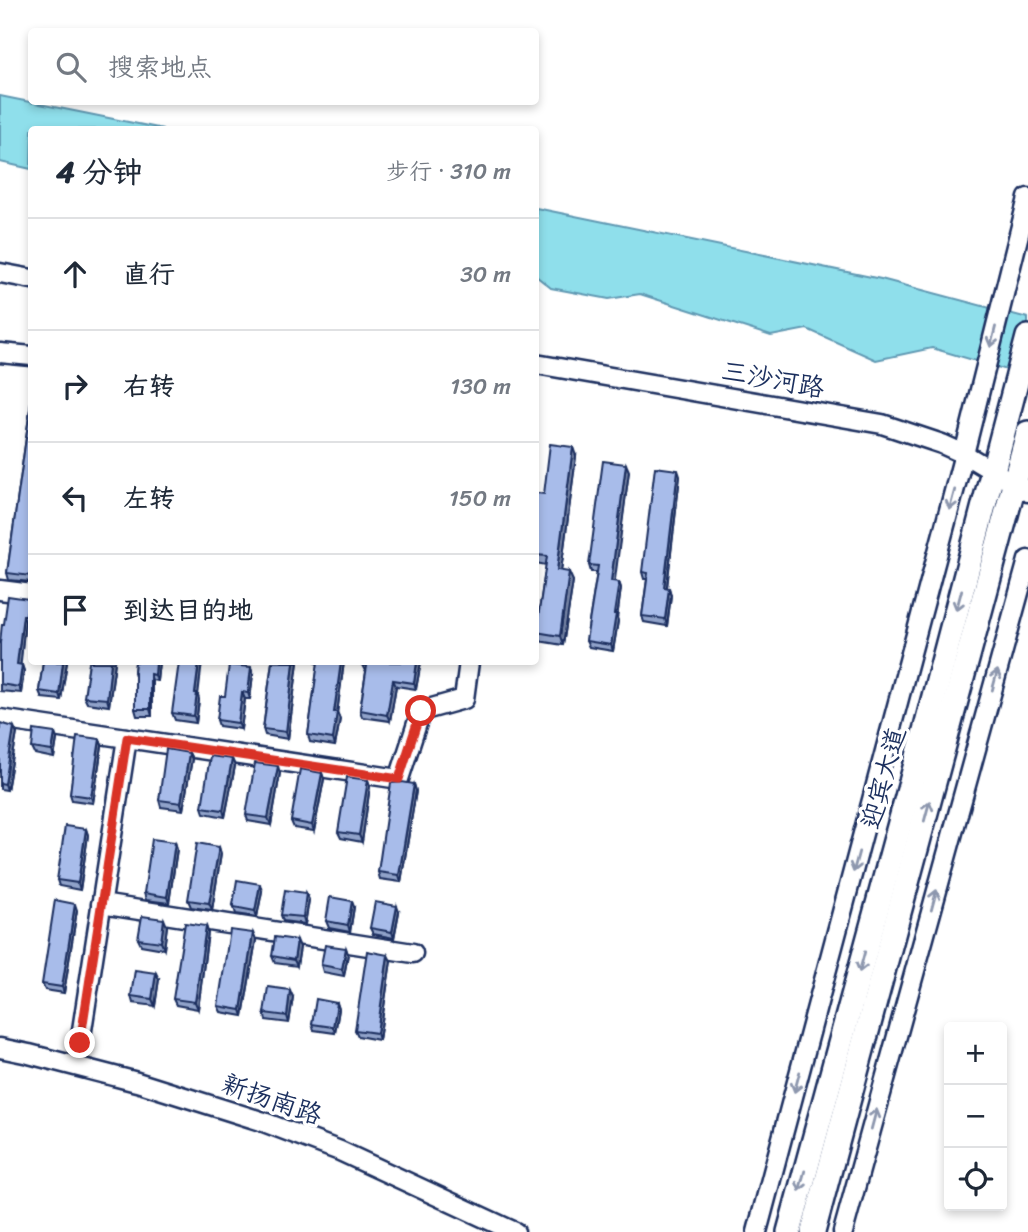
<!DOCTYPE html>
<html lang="zh">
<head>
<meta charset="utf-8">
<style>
	:root { --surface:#fff; --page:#f6f6f7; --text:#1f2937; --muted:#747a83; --line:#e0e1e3 }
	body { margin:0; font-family:Sriracha,"LXGW WenKai TC",sans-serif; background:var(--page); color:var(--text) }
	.controls { position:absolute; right:21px; bottom:21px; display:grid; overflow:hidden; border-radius:7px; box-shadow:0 4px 10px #0003 }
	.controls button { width:63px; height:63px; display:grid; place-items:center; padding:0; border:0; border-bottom:2px solid var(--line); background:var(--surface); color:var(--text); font:35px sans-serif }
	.stop { position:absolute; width:21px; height:21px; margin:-16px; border:5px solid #d93025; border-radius:50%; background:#fff }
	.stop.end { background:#d93025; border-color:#fff; box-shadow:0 2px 7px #0008 }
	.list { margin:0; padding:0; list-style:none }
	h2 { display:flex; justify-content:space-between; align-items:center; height:91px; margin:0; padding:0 28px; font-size:30px }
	h2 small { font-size:23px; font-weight:400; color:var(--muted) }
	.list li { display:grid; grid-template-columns:46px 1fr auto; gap:21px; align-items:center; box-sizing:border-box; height:112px; padding:0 28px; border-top:2px solid var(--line) }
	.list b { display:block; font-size:26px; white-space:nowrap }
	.list em { font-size:23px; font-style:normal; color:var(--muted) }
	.icon { flex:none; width:38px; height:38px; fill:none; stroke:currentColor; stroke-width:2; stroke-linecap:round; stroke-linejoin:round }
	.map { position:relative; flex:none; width:1028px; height:1232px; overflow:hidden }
	.search { position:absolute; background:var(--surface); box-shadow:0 4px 10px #0003; left:28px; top:28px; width:511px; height:77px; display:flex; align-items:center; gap:18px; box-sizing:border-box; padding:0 24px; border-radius:7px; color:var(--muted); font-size:26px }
	.panel { position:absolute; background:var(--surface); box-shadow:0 4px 10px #0003; left:28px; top:126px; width:511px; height:539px; border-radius:7px }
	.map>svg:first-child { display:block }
</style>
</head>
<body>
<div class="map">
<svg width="1028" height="1232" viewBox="0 0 1028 1232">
	<rect width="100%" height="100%" fill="#fff"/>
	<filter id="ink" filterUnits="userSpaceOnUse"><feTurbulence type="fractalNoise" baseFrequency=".0143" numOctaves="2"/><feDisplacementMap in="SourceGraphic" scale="14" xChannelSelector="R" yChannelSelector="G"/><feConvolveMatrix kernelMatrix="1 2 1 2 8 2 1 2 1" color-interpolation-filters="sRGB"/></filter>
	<g filter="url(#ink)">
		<g fill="#8fdfeb" stroke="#6199b3" stroke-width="2">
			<path d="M0,96L163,129L32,130L31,169L0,162Z"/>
			<path d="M536,208L881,279L1028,318V376L932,348L876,360L807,329L771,336L640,294L609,299L551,288L536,276Z"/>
		</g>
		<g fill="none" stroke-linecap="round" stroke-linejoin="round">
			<defs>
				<g id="minor">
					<path d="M0,273L32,279"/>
					<path d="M0,353L32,356"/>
					<path d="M536,364L882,424L942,444L964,454L1028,492"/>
					<path d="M0,590L32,594"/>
					<path d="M0,719L399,779L421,711L464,699L469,662"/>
					<path d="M101,904L413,953"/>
					<path d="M80,1043L127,738"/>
					<path d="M0,1048L29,1054L137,1082L261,1121L340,1151L515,1232"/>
					<path d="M757,1232L964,454L1028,198"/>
					<path d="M843,1232L1028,560"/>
				</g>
				<g id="major">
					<path d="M789,1232L926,727L1028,337"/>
					<path d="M813,1232L1028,433"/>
				</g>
			</defs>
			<use href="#minor" stroke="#1b2f5e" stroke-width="23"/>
			<use href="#major" stroke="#1b2f5e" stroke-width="28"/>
			<use href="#minor" stroke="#fff" stroke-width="18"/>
			<use href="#major" stroke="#fff" stroke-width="23"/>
		</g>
		<g fill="#90a2c9" stroke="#1b2f5e" stroke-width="2">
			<path d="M32,395V582L9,580L7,573Z"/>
			<path d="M576,456L561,571L573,581L563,645L539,641L536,632L546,565L536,563V493L544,494Z"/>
			<path d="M629,471L614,581L619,582L621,588L617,618L618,621L613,651L589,647L586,641L597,572H591L589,565Z"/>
			<path d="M680,476L667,588H669L671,595L667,626L644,622L642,616L647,579H644L642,572Z"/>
			<path d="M31,605L29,622L25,621L20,665H22L24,671L21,693L0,691V643Z"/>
			<path d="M43,662H67L61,700L42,698L39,691Z"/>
			<path d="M115,662L109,706L87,703L84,697Z"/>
			<path d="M135,662H159L157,681L152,680V716H137L135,709V676L134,672Z"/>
			<path d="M272,662H298L288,739L265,735L263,729Z"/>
			<path d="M316,662H344L337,712L340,719L335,746L310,742L308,735L318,665Z"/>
			<path d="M421,662L416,689L396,686L390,721L362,717L360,710L366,672L365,671L362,665Z"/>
			<path d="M253,674L250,699H245L241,729L219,726L217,720L225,696Z"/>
			<path d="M198,696L199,700L196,723L175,720L172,713Z"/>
			<path d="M0,723L17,733L7,790L0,789Z"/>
			<path d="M57,739L54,758L35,754L32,748Z"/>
			<path d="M100,739L102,746L93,803L72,800L70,794L75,759L74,756Z"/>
			<path d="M189,753L192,759L183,810L161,807L159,800Z"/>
			<path d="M232,759L235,766L225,817L204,813L202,807Z"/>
			<path d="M280,773L271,825L248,821L246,815Z"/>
			<path d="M322,773L324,779L314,831L294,828L291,821Z"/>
			<path d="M368,780L370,786L362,842L341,838L338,832Z"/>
			<path d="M414,784L416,791L401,882L380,879L378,872Z"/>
			<path d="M86,829L88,835L80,890L59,886L57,880Z"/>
			<path d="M175,842L177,849L169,903L146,900L144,893Z"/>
			<path d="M219,847L221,854L212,910L191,907L188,900Z"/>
			<path d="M262,891L257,917L236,914L233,905Z"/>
			<path d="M306,893L309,900L305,924L283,921L281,915Z"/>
			<path d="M354,907L350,932L329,928L326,921Z"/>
			<path d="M77,910L64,993L45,990L42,984Z"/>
			<path d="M399,912L394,938L373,934L370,928Z"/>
			<path d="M167,926L164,949L141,945L138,939Z"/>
			<path d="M206,926L208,932L198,1009L176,1005L173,999Z"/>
			<path d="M256,940L243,1016L221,1012L218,1006Z"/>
			<path d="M300,947L297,966L275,963L272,956Z"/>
			<path d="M346,948L348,954L344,976L323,972L321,965Z"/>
			<path d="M391,961L379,1040L358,1036L355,1030Z"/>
			<path d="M159,979L155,1006L133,1003L131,996Z"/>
			<path d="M293,997L289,1023L266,1020L264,1013Z"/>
			<path d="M337,1003L339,1009L335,1033L314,1030L312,1024Z"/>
		</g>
		<g fill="#7684a4" stroke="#1b2f5e" stroke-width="2">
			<path d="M573,447L576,456L560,579L557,570Z"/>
			<path d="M626,464L629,471L614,587L611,581Z"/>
			<path d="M678,470L680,476L666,594L664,587Z"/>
			<path d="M569,572L573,581L563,645L560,636Z"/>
			<path d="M619,582L621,588L617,618L618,621L613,651L611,645Z"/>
			<path d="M669,588L671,595L667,626L665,619Z"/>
			<path d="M29,599L31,605L29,622L26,615Z"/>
			<path d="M23,615L25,621L20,671L17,664Z"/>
			<path d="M63,662H67L61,700L59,694Z"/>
			<path d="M111,662H115L109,706L107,699Z"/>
			<path d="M156,662H159L157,681L155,675Z"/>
			<path d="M199,662H202L198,696L199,700L196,723L194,716L195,693Z"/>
			<path d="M294,662H298L288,739L286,732Z"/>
			<path d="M341,662H344L337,714V712L340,719L335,746L333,739L334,712Z"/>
			<path d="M417,662H421L416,689L414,683Z"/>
			<path d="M22,665L24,671L21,693L19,687Z"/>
			<path d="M251,667L253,674L250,699L248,693Z"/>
			<path d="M150,674L152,680V716L150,709Z"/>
			<path d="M393,680L396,686L390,721L387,715Z"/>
			<path d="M242,692L245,699L241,729L238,723Z"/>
			<path d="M14,727L17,733L7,790L5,784Z"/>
			<path d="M55,733L57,739L54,758L52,751Z"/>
			<path d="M100,739L102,746L93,803L91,797Z"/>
			<path d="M189,753L192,759L183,810L181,803Z"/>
			<path d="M232,759L235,766L225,817L223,810Z"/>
			<path d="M278,766L280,773L271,825L268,818Z"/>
			<path d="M322,773L324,779L314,831L312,825Z"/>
			<path d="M368,780L370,786L362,842L359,835Z"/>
			<path d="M414,784L416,791L401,882L399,875Z"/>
			<path d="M86,829L88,835L80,890L78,883Z"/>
			<path d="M175,842L177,849L169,903L167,897Z"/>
			<path d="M219,847L221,854L212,910L209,903Z"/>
			<path d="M260,884L262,891L257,917L255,911Z"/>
			<path d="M306,893L309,900L305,924L303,917Z"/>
			<path d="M352,901L354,907L350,932L348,925Z"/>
			<path d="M75,904L77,910L64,993L62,987Z"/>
			<path d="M397,906L399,912L394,938L392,932Z"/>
			<path d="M164,919L167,926L164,949L161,942Z"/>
			<path d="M206,926L208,932L198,1009L195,1002Z"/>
			<path d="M253,933L256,940L243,1016L241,1010Z"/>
			<path d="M297,940L300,947L297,966L294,960Z"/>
			<path d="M346,948L348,954L344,976L342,969Z"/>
			<path d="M388,955L391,961L379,1040L377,1033Z"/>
			<path d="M156,973L159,979L155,1006L152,999Z"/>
			<path d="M290,990L293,997L289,1023L287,1016Z"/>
			<path d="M337,1003L339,1009L335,1033L333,1027Z"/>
		</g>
		<g fill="#a8bcea" stroke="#1b2f5e" stroke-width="2">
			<path d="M32,395V571L31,576L7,573Z"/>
			<path d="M550,444L573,447L557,570L569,572L560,636L536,632L547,556L536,555V493L544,494Z"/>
			<path d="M603,461L626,464L611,581L619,582L614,614H616L611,645L586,641L598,566L589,565Z"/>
			<path d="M655,467L678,470L664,587L669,588L665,619L642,616L648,573L642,572Z"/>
			<path d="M8,596L29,599L26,615H23L17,664L22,665L19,687L0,684V643L2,624H4Z"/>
			<path d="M43,662H63L59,694L39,691Z"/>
			<path d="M89,662H111L107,699L84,697Z"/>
			<path d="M135,662H156L155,675L150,674V709H135V672H134Z"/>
			<path d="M179,662H199L195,693H197L194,716L172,713Z"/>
			<path d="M272,662H294L286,732L263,729Z"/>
			<path d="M318,662H341L334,712H337L333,739L308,735Z"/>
			<path d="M363,662H417L414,683L393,680L387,715L360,710L367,666L362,665Z"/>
			<path d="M229,665L251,667L248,693L242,692L238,723L217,720L220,696H225Z"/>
			<path d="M0,723L14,727L5,784L0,783Z"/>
			<path d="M34,730L55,733L52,751L32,748Z"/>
			<path d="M77,736L100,739L91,797L70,794Z"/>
			<path d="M166,749L189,753L181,803L159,800Z"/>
			<path d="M210,756L232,759L223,810L202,807Z"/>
			<path d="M255,763L278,766L268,818L246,815Z"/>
			<path d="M300,769L322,773L312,825L291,821Z"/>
			<path d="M347,777L368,780L359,835L338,832Z"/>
			<path d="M402,782L414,784L399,875L378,872L391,783Z"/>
			<path d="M65,826L86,829L78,883L57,880Z"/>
			<path d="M152,839L175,842L167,897L144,893Z"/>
			<path d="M197,843L219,847L209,903L188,900Z"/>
			<path d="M237,880L260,884L255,911L234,907V905H233Z"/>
			<path d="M285,890L306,893L303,917L281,915Z"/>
			<path d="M330,897L352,901L348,925L326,921Z"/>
			<path d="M55,900L75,904L62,987L42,984Z"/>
			<path d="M375,902L397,906L392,932L370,928Z"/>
			<path d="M142,916L164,919L161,942L138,939Z"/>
			<path d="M185,923L206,926L195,1002L173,999Z"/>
			<path d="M230,930L253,933L241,1010L218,1006Z"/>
			<path d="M275,937L297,940L294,960L272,956Z"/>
			<path d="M325,945L346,948L342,969L321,965Z"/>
			<path d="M367,951L388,955L377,1033L355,1030Z"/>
			<path d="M135,970L156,973L152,999L131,996Z"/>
			<path d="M268,987L290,990L287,1016L264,1013Z"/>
			<path d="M316,999L337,1003L333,1027L312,1024Z"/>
		</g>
		<defs><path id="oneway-shaft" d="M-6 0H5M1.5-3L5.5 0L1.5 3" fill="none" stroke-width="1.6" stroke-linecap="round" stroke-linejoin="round" transform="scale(1.75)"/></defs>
		<g stroke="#8d97ae">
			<use href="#oneway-shaft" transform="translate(993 337) rotate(104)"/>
			<use href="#oneway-shaft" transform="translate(952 500) rotate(105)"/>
			<use href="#oneway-shaft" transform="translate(959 600) rotate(105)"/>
			<use href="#oneway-shaft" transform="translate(995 680) rotate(-75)"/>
			<use href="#oneway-shaft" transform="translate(927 811) rotate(-75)"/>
			<use href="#oneway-shaft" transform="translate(856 862) rotate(105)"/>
			<use href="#oneway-shaft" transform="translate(934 900) rotate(-75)"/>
			<use href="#oneway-shaft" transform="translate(862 962) rotate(105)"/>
			<use href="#oneway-shaft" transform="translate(797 1082) rotate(105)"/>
			<use href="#oneway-shaft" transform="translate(874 1119) rotate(-75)"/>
			<use href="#oneway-shaft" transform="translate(802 1181) rotate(105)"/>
		</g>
	</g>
	<g fill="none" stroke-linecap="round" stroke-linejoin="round" filter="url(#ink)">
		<path stroke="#d93025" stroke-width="9" d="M80,1043L127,738L399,779L421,711"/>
	</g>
	<g text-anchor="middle" stroke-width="7" stroke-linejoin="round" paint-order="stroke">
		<g font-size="26" fill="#1b2f5e" stroke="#fff">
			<text transform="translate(773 379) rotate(10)" y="9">三沙河路</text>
			<text transform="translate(883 778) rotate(-75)" y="9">迎宾大道</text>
			<text transform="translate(272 1099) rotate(19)" y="9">新扬南路</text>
		</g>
	</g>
</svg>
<div class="controls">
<button>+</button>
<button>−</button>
<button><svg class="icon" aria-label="locate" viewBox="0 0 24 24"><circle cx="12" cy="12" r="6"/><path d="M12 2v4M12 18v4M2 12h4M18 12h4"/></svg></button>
</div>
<div class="stop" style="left:421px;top:711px"></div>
<div class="stop end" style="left:80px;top:1043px"></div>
<div class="search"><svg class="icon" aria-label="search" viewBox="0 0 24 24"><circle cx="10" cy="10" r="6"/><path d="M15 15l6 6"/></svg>搜索地点</div>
<section class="panel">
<h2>4 分钟<small>步行 · 310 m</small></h2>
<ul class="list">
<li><svg class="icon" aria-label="ahead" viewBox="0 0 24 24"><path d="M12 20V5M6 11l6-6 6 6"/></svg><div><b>直行</b></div><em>30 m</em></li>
<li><svg class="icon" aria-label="right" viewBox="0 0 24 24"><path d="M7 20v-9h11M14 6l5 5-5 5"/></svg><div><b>右转</b></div><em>130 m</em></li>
<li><svg class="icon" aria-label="left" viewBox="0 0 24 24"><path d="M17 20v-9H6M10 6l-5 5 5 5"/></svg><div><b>左转</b></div><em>150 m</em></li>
<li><svg class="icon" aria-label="arrive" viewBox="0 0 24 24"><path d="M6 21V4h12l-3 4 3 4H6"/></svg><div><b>到达目的地</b></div></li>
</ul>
</section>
</div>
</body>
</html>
